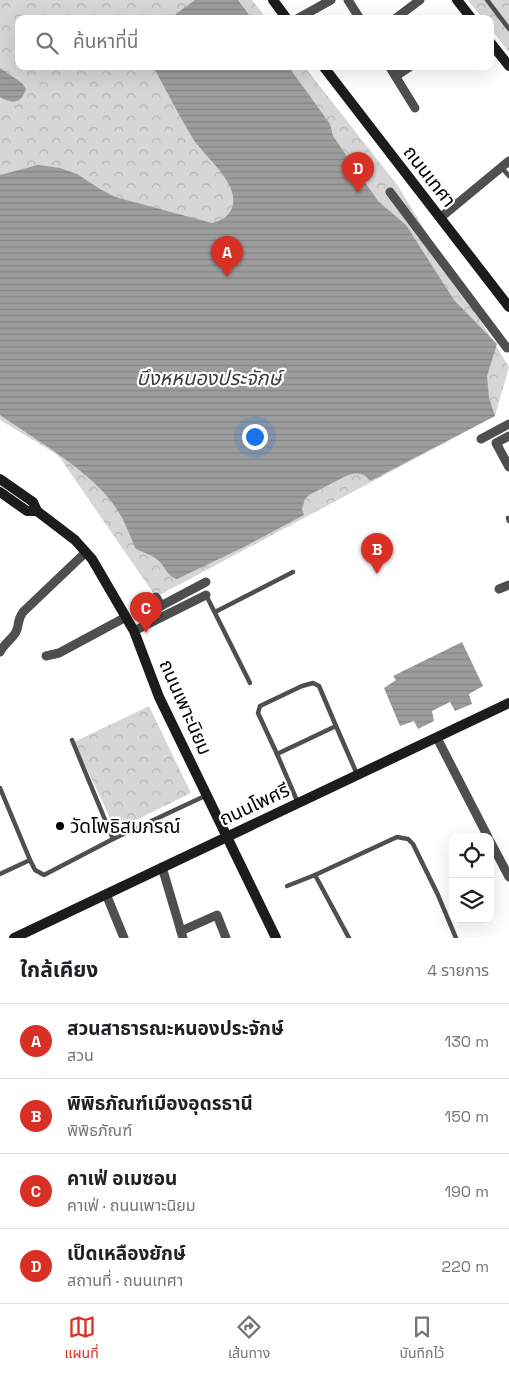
<!DOCTYPE html>
<html lang="th">
<head>
<meta charset="utf-8">
<style>
	:root { --surface:#fff; --page:#f6f6f6; --text:#202124; --muted:#757577; --line:#e0e0e0; --accent:#d93025 }
	body { margin:0; font-family:"Space Grotesk","Noto Sans Thai",sans-serif; background:var(--page); color:var(--text) }
	.controls { position:absolute; right:15px; bottom:15px; display:grid; overflow:hidden; border-radius:10px; box-shadow:0 5px 20px #0002 }
	.controls button { width:45px; height:45px; display:grid; place-items:center; padding:0; border:0; border-bottom:1px solid var(--line); background:var(--surface); color:var(--text); font:25px sans-serif }
	.you { position:absolute; left:254px; top:436px; width:18px; height:18px; margin:-12px; border:4px solid #fff; border-radius:50%; background:#1a73e8; box-shadow:0 0 0 8px #1a73e833 }
	.badge { display:grid; place-items:center; width:32px; height:32px; border-radius:50%; background:var(--accent); color:#fff; font-size:16px; font-weight:700 }
	.pin { position:absolute; translate:-50% -41px; filter:drop-shadow(0 1px 2px #0008) }
	.pin::after { content:''; position:absolute; top:26px; width:18px; height:15px; background:inherit; clip-path:polygon(0 0,100% 0,50% 100%) }
	.list { margin:0; padding:0; list-style:none }
	h2 { display:flex; justify-content:space-between; align-items:center; height:65px; margin:0; padding:0 20px; font-size:21px }
	h2 small { font-size:16px; font-weight:400; color:var(--muted) }
	.list li { display:grid; grid-template-columns:32px 1fr auto; gap:15px; align-items:center; box-sizing:border-box; height:75px; padding:0 20px; border-top:1px solid var(--line) }
	.list b { display:block; font-size:19px; white-space:nowrap }
	.list p { margin:0; font-size:16px; white-space:nowrap; color:var(--muted) }
	.list em { font-size:16px; font-style:normal; color:var(--muted) }
	.icon { flex:none; width:28px; height:28px; fill:none; stroke:currentColor; stroke-width:2; stroke-linecap:round; stroke-linejoin:round }
	.map { position:relative; flex:none; width:509px; height:938px; overflow:hidden }
	.search { position:absolute; background:var(--surface); box-shadow:0 5px 20px #0002; left:15px; right:15px; top:15px; height:55px; display:flex; align-items:center; gap:12px; box-sizing:border-box; padding:0 18px; border-radius:10px; color:var(--muted); font-size:19px }
	.sheet { height:365px; background:var(--surface) }
	nav { display:flex; justify-content:space-around; align-items:center; box-sizing:border-box; height:70px; border-top:1px solid var(--line); background:var(--surface); font-size:14px; color:var(--muted) }
	nav a { display:grid; justify-items:center; gap:2px }
	nav .on { color:var(--accent) }
	.map>svg:first-child { display:block }
</style>
</head>
<body>
<div class="map">
<svg width="509" height="938" viewBox="0 0 509 938">
	<defs>
		<pattern id="forest-crowns" width="20" height="18" patternUnits="userSpaceOnUse" patternTransform="scale(1.25)"><rect width="20" height="18" fill="#d6d6d6"/><path d="M2 6a3 3 0 1 1 6 0M12 15a3 3 0 1 1 6 0" fill="none" stroke="#b6b6b6"/></pattern>
		<pattern id="water-rules" width="6" height="5" patternUnits="userSpaceOnUse" patternTransform="scale(1.25)"><rect width="6" height="5" fill="#9d9d9d"/><path d="M0 2.5h6" fill="none" stroke="#858585"/></pattern>
	</defs>
	<rect width="100%" height="100%" fill="#fff"/>
	<g fill="url(#forest-crowns)">
		<path d="M0,0H252L267,19H19V66H304L398,186L509,367L495,416L156,597L58,455L0,420Z"/>
		<path d="M468,0H509V52L490,28V19H483Z"/>
		<path d="M149,706L191,793L116,830L74,742Z"/>
	</g>
	<g fill="url(#water-rules)">
		<path d="M195,0H238L252,19H169Z"/>
		<path d="M153,66H288L330,124L333,136L378,201L406,225L454,300L497,344L487,376L489,398L495,416L370,481C365,473 356,472 348,475L309,495L305,499L302,509L304,515L242,548L177,579C167,576 166,568 159,561C153,555 144,553 136,549C130,537 126,523 118,511C96,474 36,440 0,415V175L38,165L60,168L77,174L100,189L115,197L212,223C221,221 232,215 233,204C237,180 203,156 192,137C178,114 166,90 153,66Z"/>
		<path d="M0,68L22,83L26,89C21,104 12,104 0,97Z"/>
		<path d="M462,642L483,686L469,694L472,704L455,711L450,702L432,711L434,721L418,729L414,721L400,726L384,688L396,680L393,676Z"/>
	</g>
	<g fill="none" stroke-linecap="round" stroke-linejoin="round">
		<g stroke="#4f4f4f" stroke-width="4.5">
			<path d="M487,0L509,29"/>
			<path d="M502,168L509,176"/>
			<path d="M508,518L509,521"/>
			<path d="M206,595L250,683"/>
			<path d="M215,612L293,572"/>
			<path d="M277,754L258,713L260,706L302,686L313,683L319,686L336,726"/>
			<path d="M0,788L30,860"/>
			<path d="M298,803L277,754L336,726L357,774"/>
			<path d="M113,839L207,795"/>
			<path d="M0,874L30,860L35,870L44,875L113,839L72,740"/>
			<path d="M287,886L315,875"/>
			<path d="M349,938L315,875L397,837L408,839L413,844L438,895L456,938"/>
		</g>
		<g stroke="#4f4f4f" stroke-width="9">
			<path d="M348,0L360,19"/>
			<path d="M396,18L420,0"/>
			<path d="M297,19L331,0"/>
			<path d="M389,66L415,108"/>
			<path d="M396,76L411,66"/>
			<path d="M390,192L507,348"/>
			<path d="M440,218L509,161"/>
			<path d="M509,436L496,443L509,467"/>
			<path d="M481,439L509,424"/>
			<path d="M499,589L509,585"/>
			<path d="M156,597L161,606"/>
			<path d="M157,608L206,582"/>
			<path d="M134,631L206,595"/>
			<path d="M0,652C4,644 12,639 16,632C20,624 16,622 23,612L86,552"/>
			<path d="M46,656L59,653L126,617"/>
			<path d="M437,738L488,837"/>
			<path d="M490,841L509,877"/>
			<path d="M162,867L183,938"/>
			<path d="M106,894L124,938"/>
			<path d="M181,931L217,915L226,938"/>
		</g>
		<g stroke="#1c1c1c" stroke-width="10">
			<path d="M273,0L287,19"/>
			<path d="M457,0L472,19"/>
			<path d="M490,42L509,66"/>
			<path d="M323,66L509,307"/>
			<path d="M0,479L33,502L37,511L75,540L92,559L134,631L159,697L276,938"/>
			<path d="M0,492L27,511H37"/>
			<path d="M14,938L509,703"/>
		</g>
	</g>
	<circle fill="#000" stroke="#fff" stroke-width="2" cx="60" cy="826" r="5"/>
	<g text-anchor="middle" stroke-width="4.5" stroke-linejoin="round" paint-order="stroke">
		<g font-size="19" fill="#000" stroke="#fff">
			<text transform="translate(430 176) rotate(52)" y="7">ถนนเทศา</text>
			<text transform="translate(186 707) rotate(66)" y="7">ถนนเพาะนิยม</text>
			<text transform="translate(254 804) rotate(-25)" y="7">ถนนโพศรี</text>
		</g>
		<g font-size="19" fill="#000" stroke="#fff" text-anchor="start">
			<text x="70" y="833">วัดโพธิสมภรณ์</text>
		</g>
		<g font-size="20" font-style="italic" fill="#3e3e3e" stroke="#fff">
			<text x="209" y="385">บึงหหนองประจักษ์</text>
		</g>
	</g>
</svg>
<div class="controls">
<button><svg class="icon" aria-label="locate" viewBox="0 0 24 24"><circle cx="12" cy="12" r="6"/><path d="M12 2v4M12 18v4M2 12h4M18 12h4"/></svg></button>
<button><svg class="icon" aria-label="layers" viewBox="0 0 24 24"><path d="M12 4l9 5-9 5-9-5zM3 14l9 5 9-5"/></svg></button>
</div>
<div class="you"></div>
<div class="pin badge" style="left:227px;top:277px">A</div>
<div class="pin badge" style="left:377px;top:574px">B</div>
<div class="pin badge" style="left:146px;top:633px">C</div>
<div class="pin badge" style="left:358px;top:193px">D</div>
<div class="search"><svg class="icon" aria-label="search" viewBox="0 0 24 24"><circle cx="10" cy="10" r="6"/><path d="M15 15l6 6"/></svg>ค้นหาที่นี่</div>
</div>
<section class="sheet">
<h2>ใกล้เคียง<small>4 รายการ</small></h2>
<ul class="list">
<li><span class="badge">A</span><div><b>สวนสาธารณะหนองประจักษ์</b><p>สวน</p></div><em>130 m</em></li>
<li><span class="badge">B</span><div><b>พิพิธภัณฑ์เมืองอุดรธานี</b><p>พิพิธภัณฑ์</p></div><em>150 m</em></li>
<li><span class="badge">C</span><div><b>คาเฟ่ อเมซอน</b><p>คาเฟ่ · ถนนเพาะนิยม</p></div><em>190 m</em></li>
<li><span class="badge">D</span><div><b>เป็ดเหลืองยักษ์</b><p>สถานที่ · ถนนเทศา</p></div><em>220 m</em></li>
</ul>
</section>
<nav>
<a class="on"><svg class="icon" aria-label="map" viewBox="0 0 24 24"><path d="M3 6l6-2 6 2 6-2v14l-6 2-6-2-6 2zM9 4v14M15 6v14"/></svg>แผนที่</a>
<a><svg class="icon" aria-label="directions" viewBox="0 0 24 24"><path d="M12 3l9 9-9 9-9-9zM9 14v-3h6M13 9l2 2-2 2"/></svg>เส้นทาง</a>
<a><svg class="icon" aria-label="saved" viewBox="0 0 24 24"><path d="M7 4h10v16l-5-4-5 4z"/></svg>บันทึกไว้</a>
</nav>
</body>
</html>
